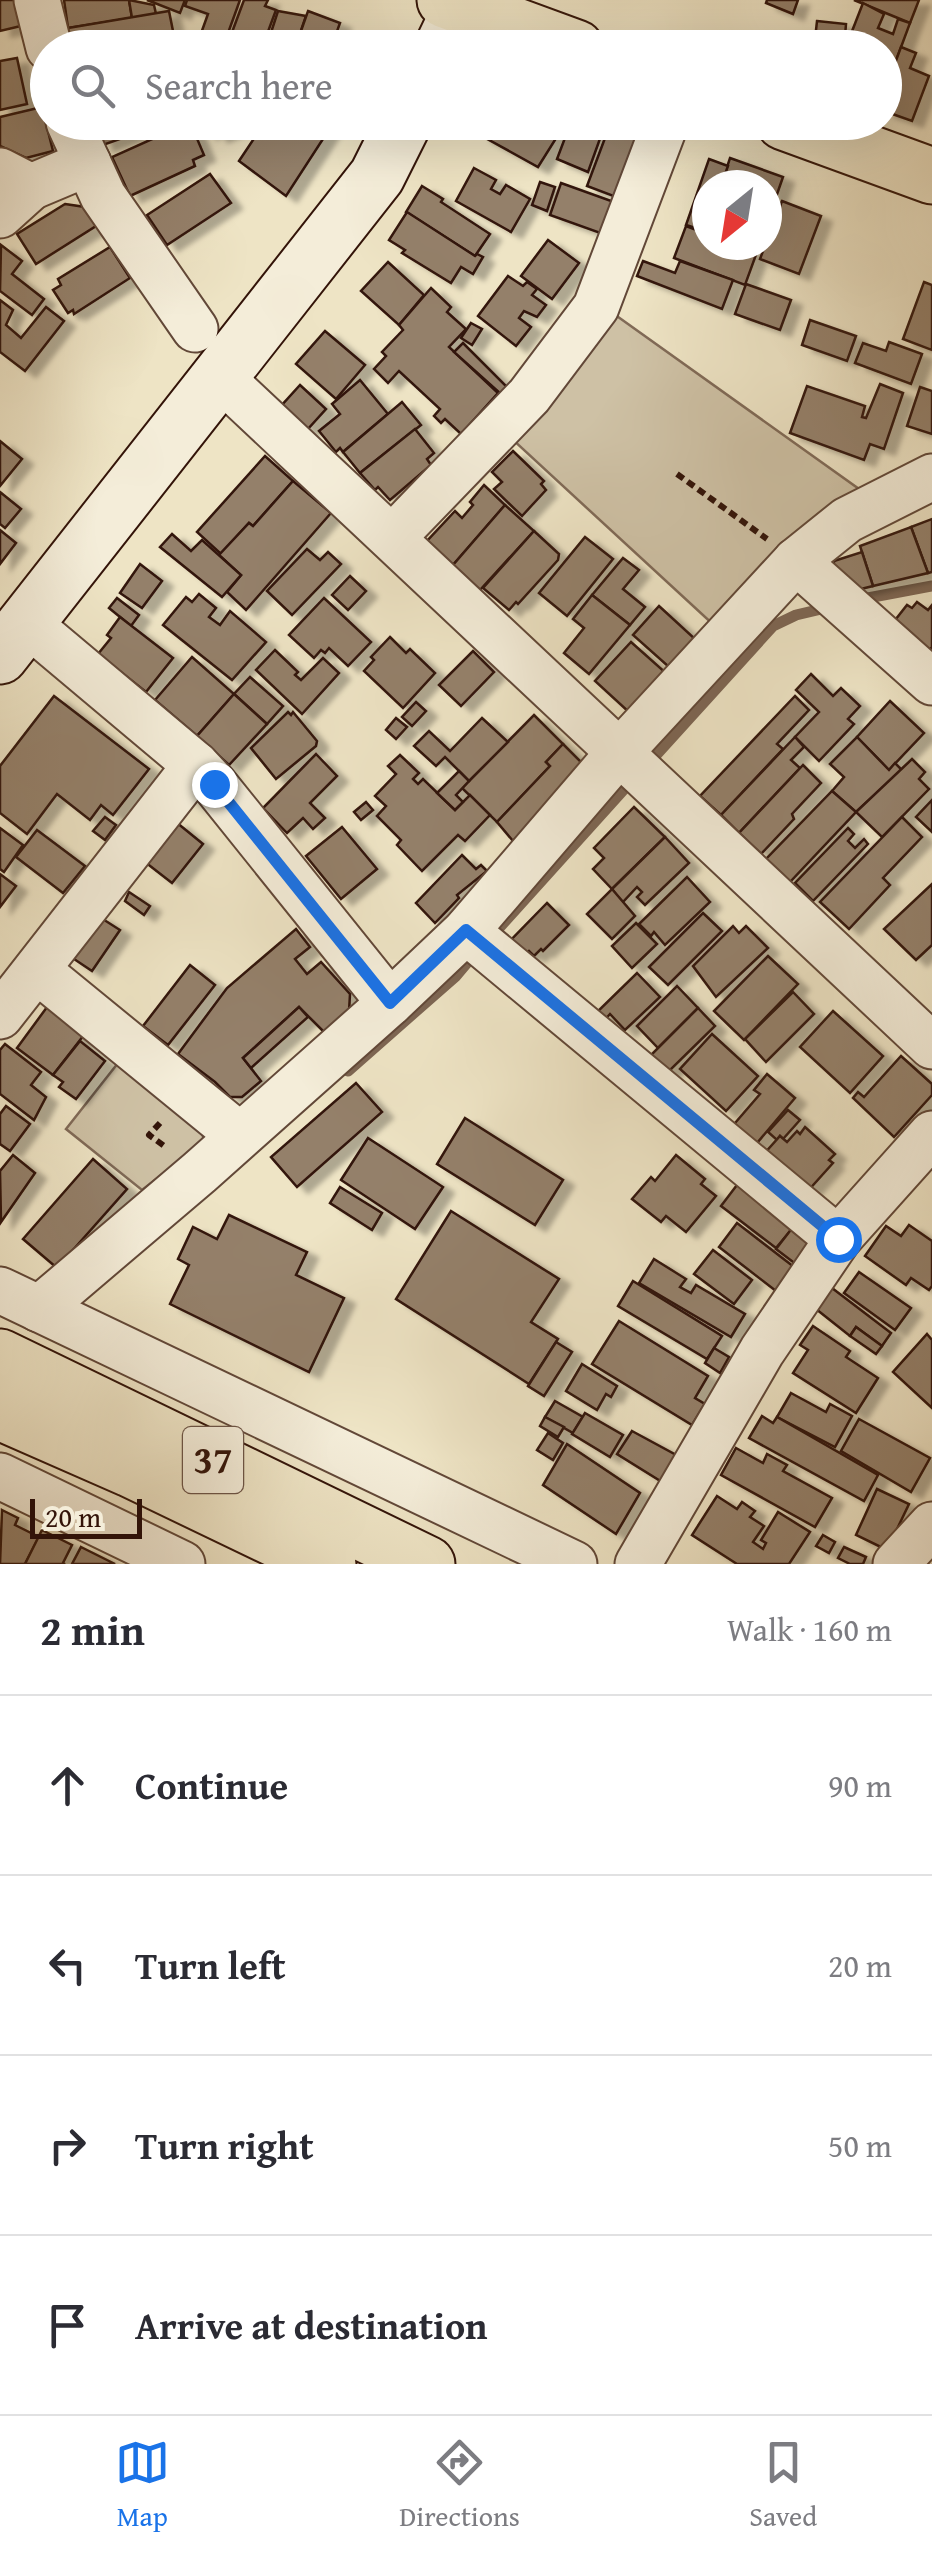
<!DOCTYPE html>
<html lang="en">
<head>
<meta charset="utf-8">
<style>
	:root { --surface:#fff; --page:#f7f7f7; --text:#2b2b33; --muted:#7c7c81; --line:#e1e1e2; --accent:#1a73e8 }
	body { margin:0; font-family:"Gentium Book Plus",serif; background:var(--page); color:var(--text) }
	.compass { position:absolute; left:692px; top:170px; width:90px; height:90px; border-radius:50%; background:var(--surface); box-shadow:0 10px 40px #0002; rotate:210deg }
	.scale { position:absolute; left:30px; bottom:25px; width:112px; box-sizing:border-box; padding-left:10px; border:5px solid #331409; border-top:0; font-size:28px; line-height:35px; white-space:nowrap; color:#331409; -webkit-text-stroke:8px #f4edd9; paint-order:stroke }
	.stop { position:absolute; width:30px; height:30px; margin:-22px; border:8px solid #1a73e8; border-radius:50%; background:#fff }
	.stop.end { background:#1a73e8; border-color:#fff; box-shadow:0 2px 10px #0008 }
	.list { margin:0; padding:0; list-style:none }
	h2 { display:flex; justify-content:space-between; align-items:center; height:130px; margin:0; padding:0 40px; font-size:42px }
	h2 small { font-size:32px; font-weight:400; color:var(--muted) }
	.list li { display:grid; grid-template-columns:65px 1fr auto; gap:30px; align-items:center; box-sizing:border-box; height:180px; padding:0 40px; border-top:2px solid var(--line) }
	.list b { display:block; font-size:38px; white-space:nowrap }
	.list em { font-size:32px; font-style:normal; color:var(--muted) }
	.icon { flex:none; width:55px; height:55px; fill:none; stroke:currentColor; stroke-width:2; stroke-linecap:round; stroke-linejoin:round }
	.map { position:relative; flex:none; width:932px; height:1564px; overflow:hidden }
	.search { position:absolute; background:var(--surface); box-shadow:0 10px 40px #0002; left:30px; right:30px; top:30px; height:110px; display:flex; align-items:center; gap:25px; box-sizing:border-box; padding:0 35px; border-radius:55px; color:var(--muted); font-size:38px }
	.sheet { height:850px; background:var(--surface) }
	nav { display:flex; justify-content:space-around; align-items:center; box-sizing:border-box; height:140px; border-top:2px solid var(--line); background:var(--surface); font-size:28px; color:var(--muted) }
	nav a { display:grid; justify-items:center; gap:5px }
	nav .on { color:var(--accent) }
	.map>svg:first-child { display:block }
</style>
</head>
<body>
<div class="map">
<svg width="932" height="1564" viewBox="0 0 932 1564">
	<defs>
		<filter id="shadow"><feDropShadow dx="11" dy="6" stdDeviation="2.5" flood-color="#0004"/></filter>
	</defs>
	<rect width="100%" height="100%" fill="#eee4c5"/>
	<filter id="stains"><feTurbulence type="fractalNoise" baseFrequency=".002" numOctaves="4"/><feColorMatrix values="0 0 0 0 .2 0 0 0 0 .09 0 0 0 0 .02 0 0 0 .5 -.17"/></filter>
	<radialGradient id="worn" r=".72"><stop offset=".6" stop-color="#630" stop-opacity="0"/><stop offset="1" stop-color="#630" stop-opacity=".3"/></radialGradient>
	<g fill="#cec1a5" stroke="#806a57" stroke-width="2.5">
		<path d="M614,314L859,489L717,628L512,439Z"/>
		<path d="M122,1058L200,1120L204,1142L142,1190L66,1129Z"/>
	</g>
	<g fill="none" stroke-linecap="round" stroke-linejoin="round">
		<g stroke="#7d6653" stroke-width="11">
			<path d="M857,600L932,586"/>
			<path d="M648,764L773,626L796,615L830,607"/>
			<path d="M490,938L635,777"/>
			<path d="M348,1071L456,976L477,951"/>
		</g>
	</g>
	<g fill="#94806b" stroke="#331409" stroke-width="2.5" filter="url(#shadow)">
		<path d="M0,0H19L25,25L0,31Z"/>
		<path d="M64,0H129L132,18L68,28Z"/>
		<path d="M129,0L154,5L156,14L132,18Z"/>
		<path d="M147,0H185L180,13Z"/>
		<path d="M187,0H240L223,47L199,39L208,14L185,6Z"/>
		<path d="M244,0H268L265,6L276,10L262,48H241L228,43Z"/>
		<path d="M767,0H798L793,14L766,3Z"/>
		<path d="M854,0H919L910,23Z"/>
		<path d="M863,3L884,14L878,28L893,34L898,19L910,23L884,93V48H850L853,41L849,39Z"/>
		<path d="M169,11L175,41L139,48H72L68,28Z"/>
		<path d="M278,11L306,16L295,48H266Z"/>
		<path d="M308,11L340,23L331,48H295Z"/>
		<path d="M817,21L846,24L844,48H814Z"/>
		<path d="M901,47L916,53L910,68L929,76L912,121L884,111V93Z"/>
		<path d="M17,58L27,104L0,110V61Z"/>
		<path d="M42,107L53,151L26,158L0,146V117Z"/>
		<path d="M96,122H168L103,145Z"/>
		<path d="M190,122L204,155L193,160L195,166L130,196L112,157Z"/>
		<path d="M201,122H250L217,136L214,129L206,133Z"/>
		<path d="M265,122H334L286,196L239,161Z"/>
		<path d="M487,122H543L560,132L538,167L480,135Z"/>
		<path d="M571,122H606L588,172L557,159Z"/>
		<path d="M611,122H645L616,197L587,186Z"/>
		<path d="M730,158L783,177L767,223V185H721Z"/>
		<path d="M709,159L728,166L721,185H707L705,231L686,225Z"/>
		<path d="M474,168L496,180L491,189L500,194L506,185L530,199L511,232L456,201Z"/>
		<path d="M210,174L231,203L167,245L147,215Z"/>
		<path d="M540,182L555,187L547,211L532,205Z"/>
		<path d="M561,183L614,202L603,234L550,215Z"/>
		<path d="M422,186L443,199L441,202L490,234L475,256L406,212Z"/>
		<path d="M782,201L821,216L799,274L760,259Z"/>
		<path d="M65,204L85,207L96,226L36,264L17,234Z"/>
		<path d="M407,212L475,256L477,254L483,257L473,274L461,267L451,283L402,253L405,250L389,240Z"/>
		<path d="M686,226L707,234V245H738L757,252L745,285L674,258Z"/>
		<path d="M548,240L579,263L552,299L521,276Z"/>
		<path d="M1,245L22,261L12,274L44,299L32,315L0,291Z"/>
		<path d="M110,247L130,278L74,314L73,310L68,313L53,290L61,285L58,279Z"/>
		<path d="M643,261L675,273L680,261L733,280L722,309L637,276Z"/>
		<path d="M388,262L424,295L399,325L361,291Z"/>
		<path d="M508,276L523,286L527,282L537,289L532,295L546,305L537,317L524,311L519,318L531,327L516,346L478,316Z"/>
		<path d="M924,282L932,285V350L903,339Z"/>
		<path d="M746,284L791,300L780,330L735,314Z"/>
		<path d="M431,288L451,307L447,312L466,329L449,347L498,393L461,434L445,419L441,423L434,416L440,409L399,371L388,383L374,369L386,356L382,352L403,330L399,325Z"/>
		<path d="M0,300L13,310L6,325L21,338L46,307L64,321L25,371L0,352Z"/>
		<path d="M810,320L856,336L847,361L802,345Z"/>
		<path d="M471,323L482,329L472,345L461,338Z"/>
		<path d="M325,331L365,365L336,399L296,364Z"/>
		<path d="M889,342L922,354L911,384L855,363L863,343L886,351Z"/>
		<path d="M463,343L508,388L502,395L454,352Z"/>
		<path d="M360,380L388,414L343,452L340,448L336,452L319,431L340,414L332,404Z"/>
		<path d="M880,384L903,393L884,449L870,444L864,460L790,433L807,386L865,406L862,417L866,418Z"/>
		<path d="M300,385L326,409L307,430L281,406Z"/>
		<path d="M920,387L932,391V434L907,426Z"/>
		<path d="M402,402L421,425L360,473L343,452Z"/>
		<path d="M415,429L434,453L427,459L431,465L390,500L378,487L375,490L360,473Z"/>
		<path d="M0,441L22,459L0,486Z"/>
		<path d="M513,451L544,481L541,484L546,490L522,516L494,489L502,482L492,472Z"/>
		<path d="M265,456L293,481L253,526L249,523L221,554L197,532Z"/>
		<path d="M293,481L331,513L246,610L227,592L241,575L219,555L249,523L253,526Z"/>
		<path d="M484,485L505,505L453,565L427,541L455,511L462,518L473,505L470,502Z"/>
		<path d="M0,492L21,509L5,528L0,524Z"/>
		<path d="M505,505L534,531L480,590L453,565Z"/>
		<path d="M932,519V572L928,573L911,527Z"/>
		<path d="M911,527L928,573L873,586L860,546Z"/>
		<path d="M0,530L16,543L0,564Z"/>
		<path d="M534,531L559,554L558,560L518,604L516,602L509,610L483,588Z"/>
		<path d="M172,534L191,551L202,540L241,575L222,597L160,547Z"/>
		<path d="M585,537L613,559L567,616L539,593Z"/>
		<path d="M307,549L320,560L328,552L341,564L292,615L267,591Z"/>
		<path d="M862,552L873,586L853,591L833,574L834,561Z"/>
		<path d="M623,558L639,570L623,589L645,607L630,625L592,595Z"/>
		<path d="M140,564L162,581L142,608L120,593Z"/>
		<path d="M350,576L366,591L348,610L332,595Z"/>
		<path d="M199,594L216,608L209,617L220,625L230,611L266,642L232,680L163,625L186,597L192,602Z"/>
		<path d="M592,595L630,625L589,674L564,653L584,628L573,619Z"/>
		<path d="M117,598L139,615L131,626L109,608Z"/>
		<path d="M324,598L371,642L348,666L329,648L325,653L321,650L314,658L289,635Z"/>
		<path d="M917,602L928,610L932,605V647L928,652L892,624L907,605L912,608Z"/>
		<path d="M659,606L695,639L669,667L633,635Z"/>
		<path d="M120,617L173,658L146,692L98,654L111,638L107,635Z"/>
		<path d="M390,637L406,653L410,649L435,673L403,708L364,671L374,660L371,657Z"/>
		<path d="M631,642L667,674L631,714L595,681Z"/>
		<path d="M275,650L298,672L295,675L301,680L323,658L339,673L302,714L256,670Z"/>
		<path d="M473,651L494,672L461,706L439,685Z"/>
		<path d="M192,657L234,694L197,736L155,700Z"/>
		<path d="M811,674L833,696L841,688L860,706L848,719L854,724L819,761L795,737L819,712L796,690Z"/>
		<path d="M250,677L283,706L267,724L234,694Z"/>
		<path d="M234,694L267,724L229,765L197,736Z"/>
		<path d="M54,696L149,769L113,815L101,805L90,820L57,794L27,834L0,813V766Z"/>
		<path d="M795,696L809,710L777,744L783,749L721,815L700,796Z"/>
		<path d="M890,701L924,733L889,770L857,737Z"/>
		<path d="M416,702L426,711L412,726L402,717Z"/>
		<path d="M288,712L291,715L293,712L317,741L316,746L276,779L251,748Z"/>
		<path d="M534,715L563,744L546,762L550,766L497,822L462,788Z"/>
		<path d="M396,718L407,727L396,739L386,730Z"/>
		<path d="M482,718L508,742L469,781L445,757L436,766L414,746L429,731L450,751Z"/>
		<path d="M795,737L804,747L791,760L800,768L739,833L721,815Z"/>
		<path d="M857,737L889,770L895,763L902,770L856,812L832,791L844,777L830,764Z"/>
		<path d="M563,744L585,766L513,841L497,822L550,766L546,762Z"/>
		<path d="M316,754L337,776L310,803L325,818L313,829L303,818L287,833L263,808Z"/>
		<path d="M400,755L419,773L413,779L418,784L423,779L455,810L470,795L490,815L465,841L458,835L422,871L397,845L401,840L377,816L386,806L375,796L396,774L388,766Z"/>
		<path d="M912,759L925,772L919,779L929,789L882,837L856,812Z"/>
		<path d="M803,765L821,783L792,814L794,819L761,854L739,833Z"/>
		<path d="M459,771L469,781L456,795L463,802L455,810L437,793Z"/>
		<path d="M832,791L856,812L790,882L766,859Z"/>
		<path d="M932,800V832L916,817Z"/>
		<path d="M366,802L373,810L361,820L354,812Z"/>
		<path d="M634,807L665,837L612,889L593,869L604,858L594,848Z"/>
		<path d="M105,817L116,825L105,840L93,831Z"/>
		<path d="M902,817L922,837L883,878L890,885L849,929L820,902Z"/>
		<path d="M176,822L203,844L172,883L145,862Z"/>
		<path d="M342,827L377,869L341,899L306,856Z"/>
		<path d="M0,828L23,845L4,872L0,869Z"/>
		<path d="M848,828L854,834L848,841L855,848L864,839L868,844L813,901L795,883Z"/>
		<path d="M37,830L85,866L63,893L16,857Z"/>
		<path d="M665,837L689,863L645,905L637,897L642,892L637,887L622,903L612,889Z"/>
		<path d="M462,855L476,869L481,865L487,871L457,895L459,898L435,923L416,903Z"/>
		<path d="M0,874L16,886L0,907Z"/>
		<path d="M687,877L710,902L665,945L654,932L651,936L639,924Z"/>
		<path d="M932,884V945L916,960L884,929Z"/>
		<path d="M612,889L635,916L612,939L587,914Z"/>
		<path d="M129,892L150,906L144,915L125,901Z"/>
		<path d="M547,903L569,925L543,951L541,949L534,956L529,951L521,959L506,945Z"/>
		<path d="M703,913L722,931L668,985L649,967Z"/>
		<path d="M98,916L120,930L92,971L71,957Z"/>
		<path d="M636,923L657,944L632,968L612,946Z"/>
		<path d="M733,926L739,933L746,926L768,948L716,997L693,966Z"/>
		<path d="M296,929L310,947L295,959L307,974L321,962L350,994L349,1012L324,1032L299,1007L243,1058L261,1081L242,1097H230L215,1082L178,1054L227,988Z"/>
		<path d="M768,956L798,984L744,1040L714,1011Z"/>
		<path d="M190,965L215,985L168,1045L143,1026Z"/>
		<path d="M637,973L660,997L625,1030L610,1014L602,1023L594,1015Z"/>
		<path d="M677,986L698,1008L658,1048L637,1026Z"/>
		<path d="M793,992L814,1014L766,1062L745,1039Z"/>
		<path d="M50,1003L87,1031L53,1075L17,1048Z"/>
		<path d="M299,1007L308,1017L251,1068L243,1058Z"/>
		<path d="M698,1008L715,1026L663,1077L647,1059Z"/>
		<path d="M833,1011L883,1056L850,1093L800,1047Z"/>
		<path d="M712,1034L758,1076L726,1111L680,1069Z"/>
		<path d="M80,1041L105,1061L76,1099L59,1087L63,1082L53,1075Z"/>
		<path d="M5,1044L41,1072L31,1085L46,1097L34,1120L0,1094V1050Z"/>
		<path d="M901,1056L932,1084V1095L894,1137L853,1098L858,1092L864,1097Z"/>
		<path d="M767,1074L795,1098L752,1149L729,1130L760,1094L754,1090Z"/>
		<path d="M356,1083L382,1112L297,1187L271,1157Z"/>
		<path d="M6,1106L30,1124L10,1151L0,1144V1114Z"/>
		<path d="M788,1110L800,1120L783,1139L780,1136L777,1140L768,1132Z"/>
		<path d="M465,1118L563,1180L535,1225L437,1164Z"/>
		<path d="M805,1127L835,1154L829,1160L833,1163L806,1193L763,1155L780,1136L787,1142L797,1131L800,1134Z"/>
		<path d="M368,1138L443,1187L415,1229L341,1180Z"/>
		<path d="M13,1155L35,1173L1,1222L0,1171Z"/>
		<path d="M676,1155L705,1179L701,1184L716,1196L686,1232L666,1216L661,1222L632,1199L651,1177L655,1181Z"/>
		<path d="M93,1159L127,1189L57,1268L23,1239Z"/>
		<path d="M740,1181L796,1224L776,1248L721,1206Z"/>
		<path d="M340,1187L382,1213L372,1230L330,1203Z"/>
		<path d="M451,1211L559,1279L531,1322L558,1339L529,1384L396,1299Z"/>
		<path d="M229,1215L307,1252L296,1275L344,1298L309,1372L170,1304L189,1265L178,1259L193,1227L217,1239Z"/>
		<path d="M737,1223L794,1267L776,1291L719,1247Z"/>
		<path d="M909,1225L932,1241V1286L929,1290L911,1278L906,1285L865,1256L886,1226L901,1236Z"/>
		<path d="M793,1227L813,1243L797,1265L776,1249Z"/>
		<path d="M713,1250L752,1280L734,1304L694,1274Z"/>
		<path d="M654,1259L686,1279L680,1287L691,1293L696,1285L745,1314L731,1337L639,1283Z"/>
		<path d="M859,1272L911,1308L895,1330L844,1293Z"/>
		<path d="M633,1281L722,1336L707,1359L618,1306Z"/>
		<path d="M832,1288L891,1333L882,1346L856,1327L850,1336L816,1309Z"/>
		<path d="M619,1321L708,1376L695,1398L705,1404L692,1425L592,1364Z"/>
		<path d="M813,1326L850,1351L846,1357L878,1378L856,1413L793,1373L808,1350L800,1345Z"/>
		<path d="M856,1327L882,1346L876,1354L850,1336Z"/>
		<path d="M927,1334L932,1340V1408L893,1372Z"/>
		<path d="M556,1342L572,1352L544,1396L528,1386Z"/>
		<path d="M714,1348L729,1357L720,1373L705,1363Z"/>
		<path d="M582,1364L617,1386L611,1397L606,1394L597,1410L566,1391Z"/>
		<path d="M791,1393L826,1412L830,1404L852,1416L835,1447L777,1417Z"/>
		<path d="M555,1401L583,1417L573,1433L545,1417Z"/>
		<path d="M585,1413L623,1435L610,1457L572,1434Z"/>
		<path d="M762,1416L773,1423L777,1417L878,1475L864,1501L749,1438Z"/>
		<path d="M545,1417L564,1427L558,1437L540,1426Z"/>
		<path d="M859,1419L930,1458L911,1492L841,1451Z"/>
		<path d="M632,1431L678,1456L662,1482L617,1454Z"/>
		<path d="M548,1433L563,1443L553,1460L537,1450Z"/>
		<path d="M567,1444L640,1493L616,1534L543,1485Z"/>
		<path d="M736,1448L763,1463L767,1454L787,1465L783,1471L832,1498L815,1527L721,1475Z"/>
		<path d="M877,1489L909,1504L887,1550L856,1535Z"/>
		<path d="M717,1496L737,1509L742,1502L755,1511L750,1517L764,1526L753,1542L763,1549L766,1543L761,1540L778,1512L810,1532L789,1564H737L692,1535Z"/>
		<path d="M2,1510L18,1518L15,1525L39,1537L25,1564H0Z"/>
		<path d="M42,1530L72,1545L63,1563L65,1564H25Z"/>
		<path d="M823,1535L835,1542L829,1553L816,1546Z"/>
		<path d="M81,1547L115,1564H72Z"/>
		<path d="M844,1547L866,1557L863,1564H850L838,1558Z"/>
	</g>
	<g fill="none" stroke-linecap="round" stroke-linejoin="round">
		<defs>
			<g id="street">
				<path d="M37,0L49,48"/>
				<path d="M69,122L103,196L195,329"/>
				<path d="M0,171L31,187L88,163"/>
				<path d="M0,215L31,187"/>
				<path d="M221,378L932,1046"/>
				<path d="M393,537L529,396L596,307L666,122"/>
				<path d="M796,561L932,682"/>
				<path d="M27,623L196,765L214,784L390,1003"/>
				<path d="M466,931L838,1239"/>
				<path d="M37,970L239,1135"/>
				<path d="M0,1016L196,765"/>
				<path d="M0,1290L574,1564"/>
				<path d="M39,1309L200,1172L390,1003L466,931L618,754L796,561L847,520L932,477"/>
				<path d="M0,1476L182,1564"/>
				<path d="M638,1564L762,1351L838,1239L932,1134"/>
				<path d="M896,1564L932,1525"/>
			</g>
			<g id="secondary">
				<path d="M442,48L465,0"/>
				<path d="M0,656L377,176L404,122"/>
			</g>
			<g id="primary">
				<path d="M445,0L576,48"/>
				<path d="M784,122L932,176"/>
				<path d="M0,1357L427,1564"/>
				<path d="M0,1412L130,1469L328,1564"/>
			</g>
		</defs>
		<use href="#street" stroke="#624838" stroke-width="49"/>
		<use href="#secondary" stroke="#331409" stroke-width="59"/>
		<use href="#primary" stroke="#331409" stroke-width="59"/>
		<g stroke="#331409" stroke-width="6" stroke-dasharray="8 5" stroke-linecap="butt">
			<path d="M677,474L767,539"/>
			<path d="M160,1123L149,1135L167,1148"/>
		</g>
		<use href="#street" stroke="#f4edd9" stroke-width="45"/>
		<use href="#secondary" stroke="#f4edd9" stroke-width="55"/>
		<use href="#primary" stroke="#eee4c5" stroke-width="55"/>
	</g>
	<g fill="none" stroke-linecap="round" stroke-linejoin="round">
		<path stroke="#1a73e8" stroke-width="12" d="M214,784L390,1003L466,930L838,1239"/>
	</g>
	<g text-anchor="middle" stroke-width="10" stroke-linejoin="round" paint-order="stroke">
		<rect fill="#f4edd9" stroke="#6d5547" stroke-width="2.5" x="183" y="1427" width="60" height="66" rx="8"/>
		<g font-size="38" font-weight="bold" fill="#331409">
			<text x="213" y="1473">37</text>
		</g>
	</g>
	<rect width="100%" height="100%" filter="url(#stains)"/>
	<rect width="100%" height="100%" fill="url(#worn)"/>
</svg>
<svg class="compass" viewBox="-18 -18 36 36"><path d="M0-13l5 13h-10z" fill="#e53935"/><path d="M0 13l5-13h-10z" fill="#7c7c81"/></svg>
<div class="scale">20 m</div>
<div class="stop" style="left:838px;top:1239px"></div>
<div class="stop end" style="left:214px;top:784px"></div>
<div class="search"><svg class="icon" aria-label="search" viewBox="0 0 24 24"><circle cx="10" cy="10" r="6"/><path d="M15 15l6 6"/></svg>Search here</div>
</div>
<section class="sheet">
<h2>2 min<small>Walk · 160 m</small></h2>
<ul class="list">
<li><svg class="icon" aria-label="ahead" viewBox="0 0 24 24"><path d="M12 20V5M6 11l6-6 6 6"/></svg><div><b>Continue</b></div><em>90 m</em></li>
<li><svg class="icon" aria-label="left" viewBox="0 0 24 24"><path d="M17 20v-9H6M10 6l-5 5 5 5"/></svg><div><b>Turn left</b></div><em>20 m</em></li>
<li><svg class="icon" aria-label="right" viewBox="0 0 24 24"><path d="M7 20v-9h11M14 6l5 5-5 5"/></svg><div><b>Turn right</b></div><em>50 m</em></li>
<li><svg class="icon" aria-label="arrive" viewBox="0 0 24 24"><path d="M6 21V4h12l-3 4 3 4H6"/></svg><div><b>Arrive at destination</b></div></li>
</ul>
</section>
<nav>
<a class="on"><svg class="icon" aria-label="map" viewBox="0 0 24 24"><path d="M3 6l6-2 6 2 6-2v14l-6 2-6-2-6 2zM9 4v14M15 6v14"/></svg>Map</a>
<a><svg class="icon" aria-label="directions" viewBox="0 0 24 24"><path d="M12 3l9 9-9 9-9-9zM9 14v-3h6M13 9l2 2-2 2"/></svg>Directions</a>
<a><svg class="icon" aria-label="saved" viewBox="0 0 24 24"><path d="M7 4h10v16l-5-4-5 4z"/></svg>Saved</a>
</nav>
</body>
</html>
